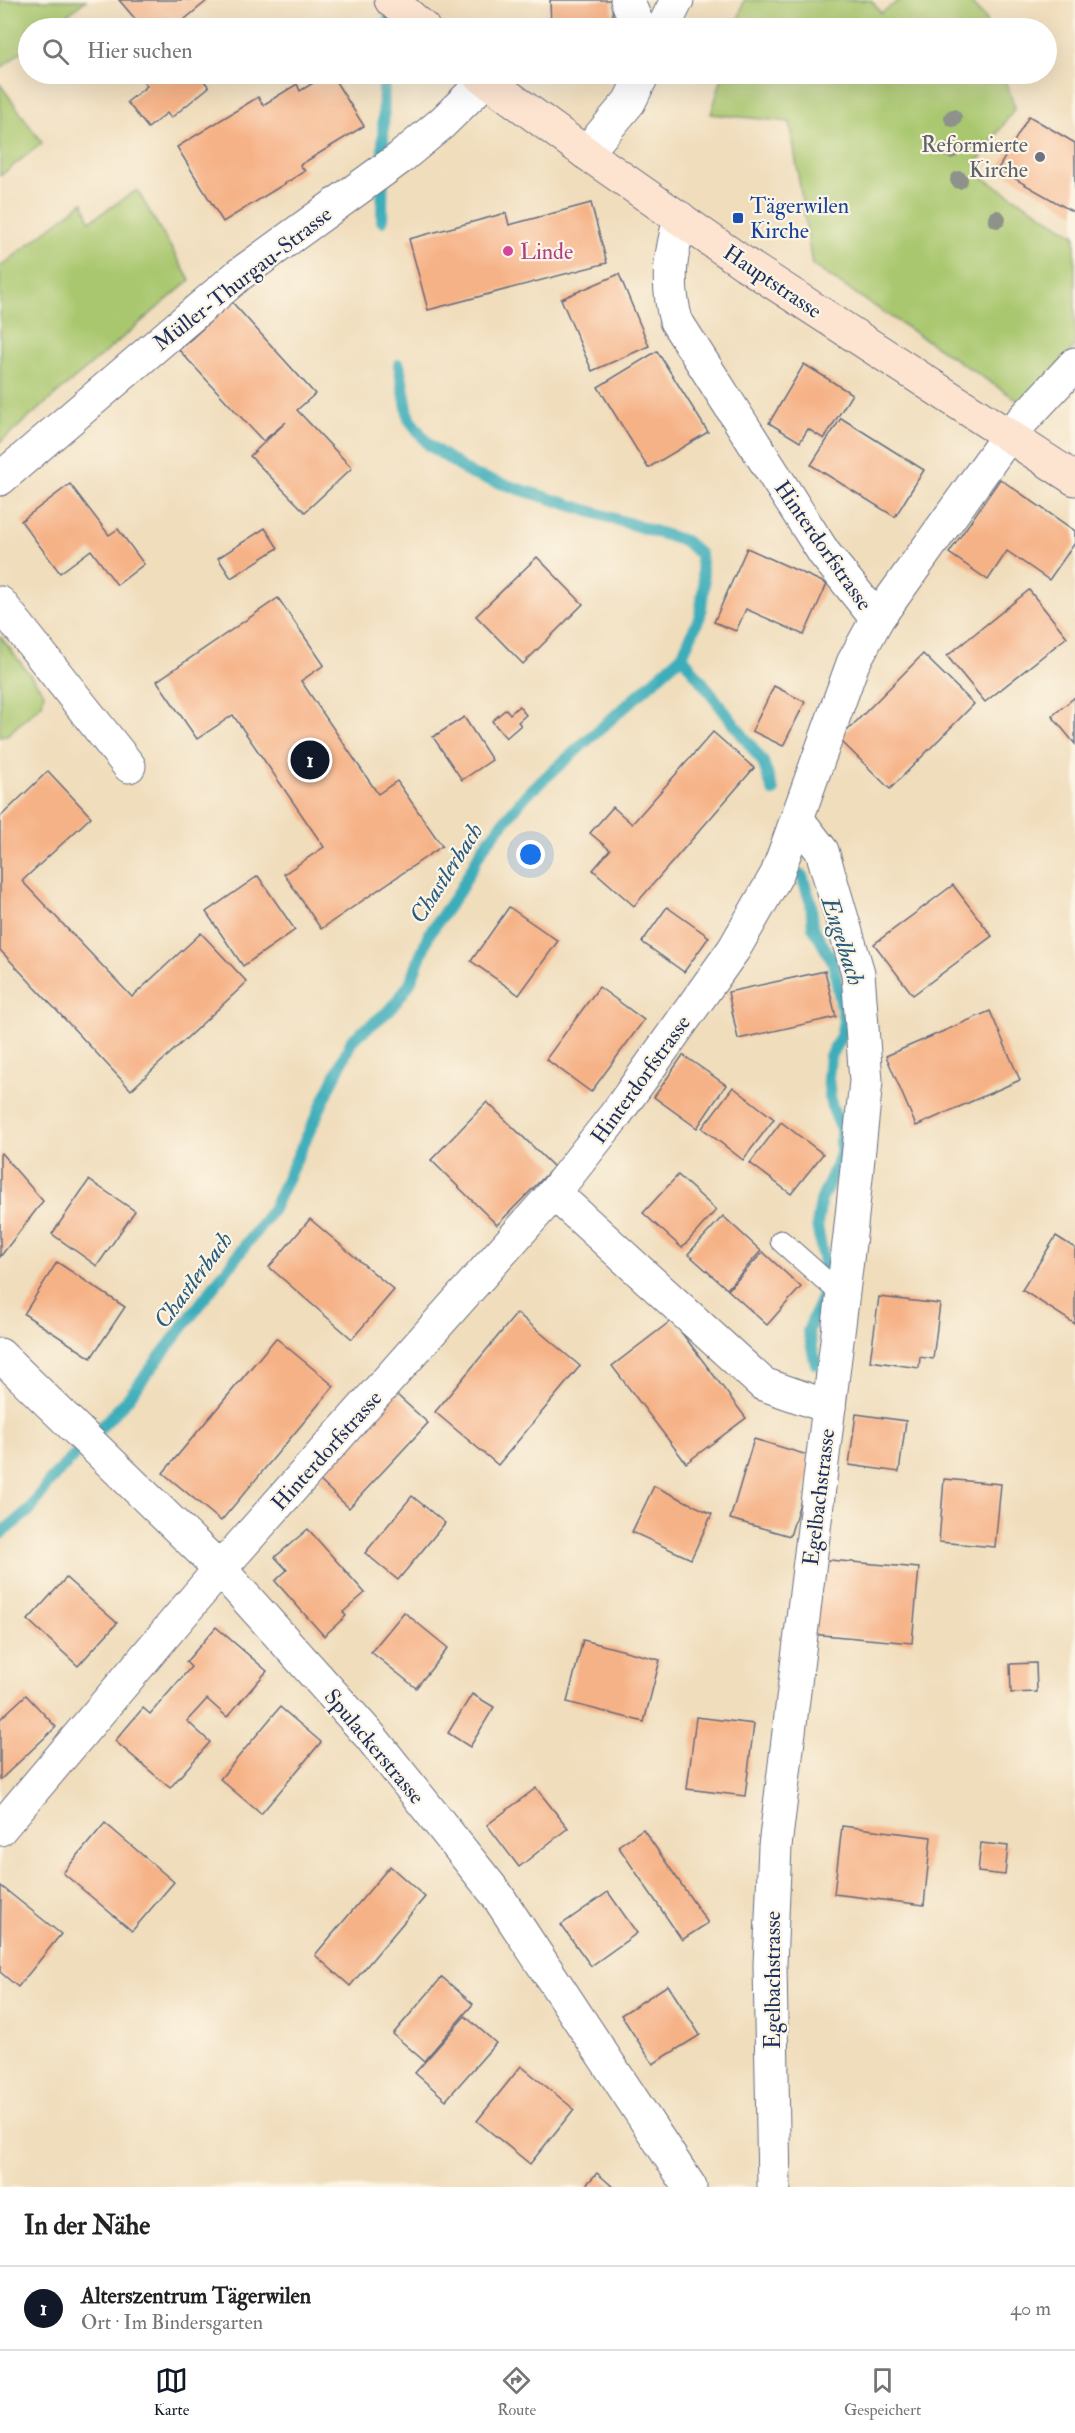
<!DOCTYPE html>
<html lang="de">
<head>
<meta charset="utf-8">
<style>
	:root { --surface:#fff; --page:#f2f2f2; --text:#222; --muted:#767676; --line:#e0e0e0; --accent:#111827 }
	body { margin:0; font-family:"IM FELL Double Pica",serif; background:var(--page); color:var(--text) }
	.you { position:absolute; left:531px; top:855px; width:21px; height:21px; margin:-15px; border:4px solid #fff; border-radius:50%; background:#1a73e8; box-shadow:0 0 0 9px #1a73e833 }
	.badge { display:grid; place-items:center; width:39px; height:39px; border-radius:50%; background:var(--accent); color:#fff; font-size:20px; font-weight:700 }
	.pin { position:absolute; translate:-50% -50%; border:3px solid #fff; box-shadow:0 2px 6px #0006 }
	.list { margin:0; padding:0; list-style:none }
	h2 { display:flex; justify-content:space-between; align-items:center; height:78px; margin:0; padding:0 24px; font-size:26px }
	h2 small { font-size:20px; font-weight:400; color:var(--muted) }
	.list li { display:grid; grid-template-columns:39px 1fr auto; gap:18px; align-items:center; box-sizing:border-box; height:84px; padding:0 24px; border-top:2px solid var(--line) }
	.list b { display:block; font-size:22px; white-space:nowrap }
	.list p { margin:0; font-size:20px; white-space:nowrap; color:var(--muted) }
	.list em { font-size:20px; font-style:normal; color:var(--muted) }
	.icon { flex:none; width:33px; height:33px; fill:none; stroke:currentColor; stroke-width:2; stroke-linecap:round; stroke-linejoin:round }
	.map { position:relative; flex:none; width:1075px; height:2187px; overflow:hidden }
	.search { position:absolute; background:var(--surface); box-shadow:0 6px 24px #0002; left:18px; right:18px; top:18px; height:66px; display:flex; align-items:center; gap:15px; box-sizing:border-box; padding:0 21px; border-radius:33px; color:var(--muted); font-size:22px }
	.sheet { height:162px; background:var(--surface) }
	nav { display:flex; justify-content:space-around; align-items:center; box-sizing:border-box; height:84px; border-top:2px solid var(--line); background:var(--surface); font-size:16px; color:var(--muted) }
	nav a { display:grid; justify-items:center; gap:3px }
	nav .on { color:var(--accent) }
	.map>svg:first-child { display:block }
</style>
</head>
<body>
<div class="map">
<svg width="1075" height="2187" viewBox="0 0 1075 2187">
	<rect width="100%" height="100%" fill="#fcf5e5"/>
	<filter id="ink" filterUnits="userSpaceOnUse"><feTurbulence type="fractalNoise" baseFrequency=".0167" numOctaves="2"/><feDisplacementMap in="SourceGraphic" scale="12" xChannelSelector="R" yChannelSelector="G"/><feConvolveMatrix kernelMatrix="1 2 1 2 8 2 1 2 1" color-interpolation-filters="sRGB"/></filter>
	<filter id="wash" filterUnits="userSpaceOnUse"><feTurbulence type="fractalNoise" baseFrequency=".008" numOctaves="4" result="noise"/><feDisplacementMap in="SourceGraphic" scale="24" xChannelSelector="R" yChannelSelector="G"/><feGaussianBlur stdDeviation="1.35" result="paint"/><feColorMatrix in="noise" values="0 0 0 0 0 0 0 0 0 0 0 0 0 0 0 0 0 1.4 0 .05"/><feComposite in="paint" operator="in"/></filter>
	<g filter="url(#wash)">
		<rect width="100%" height="100%" fill="#f0ddbc"/>
		<g fill="#a9c76e" stroke="#627b66" stroke-width="1.5">
			<path d="M0,0H86L51,28H28V46L0,69Z"/>
			<path d="M744,0H871L881,13L900,0H968L985,18L988,28H736Z"/>
			<path d="M723,74H1003L1015,108L976,164L980,176L1075,235V346L1025,405L812,265L790,122L711,114Z"/>
			<path d="M0,84L42,143L0,176Z"/>
			<path d="M137,190L190,280L0,442V267L83,202L90,221Z"/>
			<path d="M0,636L44,693L42,704L7,735L0,737Z"/>
		</g>
		<g fill="none" stroke-linecap="round" stroke-linejoin="round">
			<g stroke="#3eadba" stroke-width="12">
				<path d="M388,28L391,6"/>
				<path d="M382,221L384,74"/>
				<path d="M682,656L763,762L773,791"/>
				<path d="M802,876L811,903L813,927L833,962L844,1021L841,1036L830,1056L828,1078L831,1104L841,1128V1155L821,1201L817,1225L824,1263V1292L808,1331L816,1364"/>
				<path d="M0,1534L31,1509L48,1483L126,1401L273,1209L352,1040L391,1009L410,983L429,934L460,890L482,849L526,795L682,656L700,616L704,584L700,554L685,541L471,474L429,445L409,419L399,365"/>
			</g>
		</g>
		<g id="blocks">
			<g fill="#f6b287">
				<path d="M119,0H208L174,28H143Z"/>
				<path d="M550,0H612L613,28H551Z"/>
				<path d="M151,74H198L209,87L171,118L167,113L148,128L127,102L147,86L142,80Z"/>
				<path d="M328,74H331L364,126L300,165L305,171L223,222L177,147L258,97L263,105L297,84L300,91Z"/>
				<path d="M1029,116L1075,143V213L998,169Z"/>
				<path d="M591,203L607,263L428,310L409,239L506,213L509,225Z"/>
				<path d="M619,274L649,346L592,371L561,299Z"/>
				<path d="M232,302L315,394L297,410L352,468L305,512L250,456L286,422L263,441L179,350Z"/>
				<path d="M657,351L708,432L648,468L598,387Z"/>
				<path d="M804,364L852,394L824,439L808,429L800,442L769,423Z"/>
				<path d="M841,418L924,470L895,517L811,465Z"/>
				<path d="M1000,479L1075,531V543L1049,580L1007,551L988,580L949,553Z"/>
				<path d="M70,484L109,535L118,529L144,564L117,585L91,550L60,573L21,521Z"/>
				<path d="M265,528L278,548L231,578L218,558Z"/>
				<path d="M747,548L827,584L804,635L746,609L736,631L714,622Z"/>
				<path d="M537,557L583,604L523,664L476,616Z"/>
				<path d="M1029,590L1067,637L985,702L947,656Z"/>
				<path d="M278,598L324,665L301,681L378,794L397,781L442,846L321,929L284,874L324,847L233,715L197,739L157,681Z"/>
				<path d="M923,654L974,704L890,789L839,739Z"/>
				<path d="M774,686L805,702L783,746L752,731Z"/>
				<path d="M1075,697V744L1052,716Z"/>
				<path d="M519,706L526,715L518,722L521,725L506,738L492,721L506,709L510,714Z"/>
				<path d="M464,717L492,760L462,780L433,737Z"/>
				<path d="M713,732L754,768L634,906L593,870L610,850L590,833L613,807L632,824Z"/>
				<path d="M48,771L91,817L22,881L132,997L201,933L247,982L131,1090L0,950V817Z"/>
				<path d="M258,876L295,930L243,966L206,912Z"/>
				<path d="M953,885L992,936L913,995L874,944Z"/>
				<path d="M509,907L558,941L519,995L471,961Z"/>
				<path d="M667,907L709,937L684,972L642,942Z"/>
				<path d="M825,971L836,1017L738,1039L728,992Z"/>
				<path d="M599,987L644,1020L591,1092L546,1059Z"/>
				<path d="M990,1011L1020,1080L916,1126L886,1056Z"/>
				<path d="M683,1055L726,1085L697,1128L654,1097Z"/>
				<path d="M733,1087L774,1119L743,1160L702,1128Z"/>
				<path d="M487,1102L554,1167L497,1225L431,1160Z"/>
				<path d="M781,1122L823,1154L791,1194L750,1163Z"/>
				<path d="M1,1153L43,1201L0,1257V1155Z"/>
				<path d="M678,1175L716,1210L682,1248L643,1213Z"/>
				<path d="M89,1180L135,1211L97,1266L52,1234Z"/>
				<path d="M723,1216L761,1251L727,1289L688,1254Z"/>
				<path d="M310,1219L394,1290L352,1339L269,1267Z"/>
				<path d="M1056,1236L1075,1248V1324L1022,1290Z"/>
				<path d="M763,1252L801,1287L767,1325L728,1290Z"/>
				<path d="M57,1262L125,1307L91,1358L24,1314Z"/>
				<path d="M879,1297L940,1304L933,1359L920,1357L919,1368L870,1361Z"/>
				<path d="M517,1313L580,1366L498,1465L435,1412Z"/>
				<path d="M672,1320L746,1418L686,1463L612,1366Z"/>
				<path d="M276,1338L334,1386L221,1521L163,1473Z"/>
				<path d="M396,1394L428,1423L349,1508L318,1479Z"/>
				<path d="M856,1414L906,1421L899,1472L849,1465Z"/>
				<path d="M754,1439L814,1457L790,1536L730,1519Z"/>
				<path d="M944,1479L1001,1484L995,1547L939,1542Z"/>
				<path d="M654,1486L712,1514L691,1559L632,1532Z"/>
				<path d="M412,1496L445,1523L398,1580L365,1553Z"/>
				<path d="M308,1529L365,1593L343,1612L346,1616L324,1636L275,1581L287,1570L275,1557Z"/>
				<path d="M818,1559L919,1568L912,1643L811,1634Z"/>
				<path d="M66,1578L117,1623L78,1666L28,1620Z"/>
				<path d="M404,1612L448,1648L416,1688L371,1652Z"/>
				<path d="M216,1627L267,1671L227,1717L207,1699L187,1721L210,1742L170,1788L115,1741L143,1708L150,1714L191,1667L186,1662Z"/>
				<path d="M583,1640L660,1660L644,1722L567,1702Z"/>
				<path d="M1036,1663L1037,1692L1011,1693L1010,1664Z"/>
				<path d="M472,1694L494,1707L470,1747L448,1733Z"/>
				<path d="M26,1695L56,1727L0,1780V1719Z"/>
				<path d="M280,1707L321,1742L261,1814L220,1779Z"/>
				<path d="M696,1717L754,1724L745,1796L687,1789Z"/>
				<path d="M536,1788L568,1828L519,1867L487,1825Z"/>
				<path d="M105,1823L174,1882L132,1931L63,1873Z"/>
				<path d="M842,1826L931,1837L924,1905L834,1894Z"/>
				<path d="M643,1829L708,1923L682,1940L618,1846Z"/>
				<path d="M981,1843L1008,1846L1005,1875L978,1872Z"/>
				<path d="M390,1866L425,1897L350,1986L315,1955Z"/>
				<path d="M1,1886L61,1934L18,1987L0,1972Z"/>
				<path d="M608,1892L637,1933L591,1966L561,1925Z"/>
				<path d="M442,1977L473,2004L424,2061L393,2034Z"/>
				<path d="M668,1985L700,2035L653,2064L621,2015Z"/>
				<path d="M465,2016L496,2043L446,2100L415,2073Z"/>
				<path d="M521,2066L574,2109L530,2164L477,2121Z"/>
				<path d="M597,2173L613,2187H584Z"/>
			</g>
		</g>
	</g>
	<g filter="url(#ink)">
		<use href="#blocks" fill-opacity="0" stroke="#666c7f" stroke-width="1.5"/>
		<g fill="none" stroke-linecap="round" stroke-linejoin="round">
			<defs>
				<path id="lane" d="M781,1241L843,1296"/>
				<g id="street">
					<path d="M627,0L639,28"/>
					<path d="M663,28L677,0"/>
					<path d="M586,153L629,102L643,74"/>
					<path d="M0,479L240,274L400,158L442,123L486,80"/>
					<path d="M0,603L129,766"/>
					<path d="M877,619L1008,436L1075,364"/>
					<path d="M554,1193L763,1384L829,1407"/>
					<path d="M0,1355L220,1569L370,1736L497,1895L690,2187"/>
					<path d="M0,1829L220,1569L554,1193L616,1114L734,949L777,874L853,663L877,619L824,553L676,321C666,281 670,258 680,218"/>
					<path d="M774,2187L770,1964L775,1846L850,1235L866,1081L858,973L822,851L798,820"/>
				</g>
				<g id="secondary">
					<path d="M391,0L423,28"/>
					<path d="M478,74L586,153L745,264L1075,479"/>
				</g>
			</defs>
			<use href="#lane" stroke="#666c7f" stroke-width="23"/>
			<use href="#street" stroke="#666c7f" stroke-width="35"/>
			<use href="#secondary" stroke="#666c7f" stroke-width="35"/>
			<use href="#lane" stroke="#fff" stroke-width="21"/>
			<use href="#street" stroke="#fff" stroke-width="33"/>
			<use href="#secondary" stroke="#fde4d1" stroke-width="33"/>
		</g>
		<g fill="#8e928a">
			<circle cx="953" cy="118" r="9"/>
			<circle cx="951" cy="150" r="9"/>
			<circle cx="959" cy="180" r="9"/>
			<circle cx="997" cy="219" r="9"/>
		</g>
	</g>
	<circle fill="#6b7280" stroke="#fcf5e5" stroke-width="2" cx="1040" cy="157" r="6"/>
	<rect fill="#1a4fb4" stroke="#fcf5e5" stroke-width="2" x="732" y="212" width="12" height="12" rx="3"/>
	<circle fill="#d1479c" stroke="#fcf5e5" stroke-width="2" cx="508" cy="251" r="6"/>
	<g text-anchor="middle" stroke-width="4.5" stroke-linejoin="round" paint-order="stroke">
		<g font-size="22" fill="#5b616d" stroke="#fcf5e5" text-anchor="end">
			<text x="1028" y="152">Reformierte<tspan x="1028" dy="25">Kirche</tspan></text>
		</g>
		<g font-size="22" fill="#164399" stroke="#fcf5e5" text-anchor="start">
			<text x="750" y="213">Tägerwilen<tspan x="750" dy="25">Kirche</tspan></text>
		</g>
		<g font-size="22" fill="#b23c85" stroke="#fcf5e5" text-anchor="start">
			<text x="520" y="259">Linde</text>
		</g>
		<g font-size="22" fill="#1b2f5e" stroke="#fcf5e5">
			<text transform="translate(242 278) rotate(-38)" y="8">Müller-Thurgau-Strasse</text>
			<text transform="translate(773 281) rotate(34)" y="8">Hauptstrasse</text>
			<text transform="translate(824 545) rotate(55)" y="8">Hinterdorfstrasse</text>
			<text transform="translate(640 1079) rotate(-54)" y="8">Hinterdorfstrasse</text>
			<text transform="translate(326 1450) rotate(-48)" y="8">Hinterdorfstrasse</text>
			<text transform="translate(818 1497) rotate(-83)" y="8">Egelbachstrasse</text>
			<text transform="translate(375 1746) rotate(50)" y="8">Spulackerstrasse</text>
			<text transform="translate(772 1980) rotate(-90)" y="8">Egelbachstrasse</text>
		</g>
		<g font-size="24" font-style="italic" fill="#275b7e" stroke="#fcf5e5">
			<text transform="translate(446 873) rotate(-57)" y="8">Chastlerbach</text>
			<text transform="translate(843 941) rotate(72)" y="8">Engelbach</text>
			<text transform="translate(193 1280) rotate(-53)" y="8">Chastlerbach</text>
		</g>
	</g>
</svg>
<div class="you"></div>
<div class="pin badge" style="left:310px;top:760px">1</div>
<div class="search"><svg class="icon" aria-label="search" viewBox="0 0 24 24"><circle cx="10" cy="10" r="6"/><path d="M15 15l6 6"/></svg>Hier suchen</div>
</div>
<section class="sheet">
<h2>In der Nähe<small></small></h2>
<ul class="list">
<li><span class="badge">1</span><div><b>Alterszentrum Tägerwilen</b><p>Ort · Im Bindersgarten</p></div><em>40 m</em></li>
</ul>
</section>
<nav>
<a class="on"><svg class="icon" aria-label="map" viewBox="0 0 24 24"><path d="M3 6l6-2 6 2 6-2v14l-6 2-6-2-6 2zM9 4v14M15 6v14"/></svg>Karte</a>
<a><svg class="icon" aria-label="directions" viewBox="0 0 24 24"><path d="M12 3l9 9-9 9-9-9zM9 14v-3h6M13 9l2 2-2 2"/></svg>Route</a>
<a><svg class="icon" aria-label="saved" viewBox="0 0 24 24"><path d="M7 4h10v16l-5-4-5 4z"/></svg>Gespeichert</a>
</nav>
</body>
</html>
